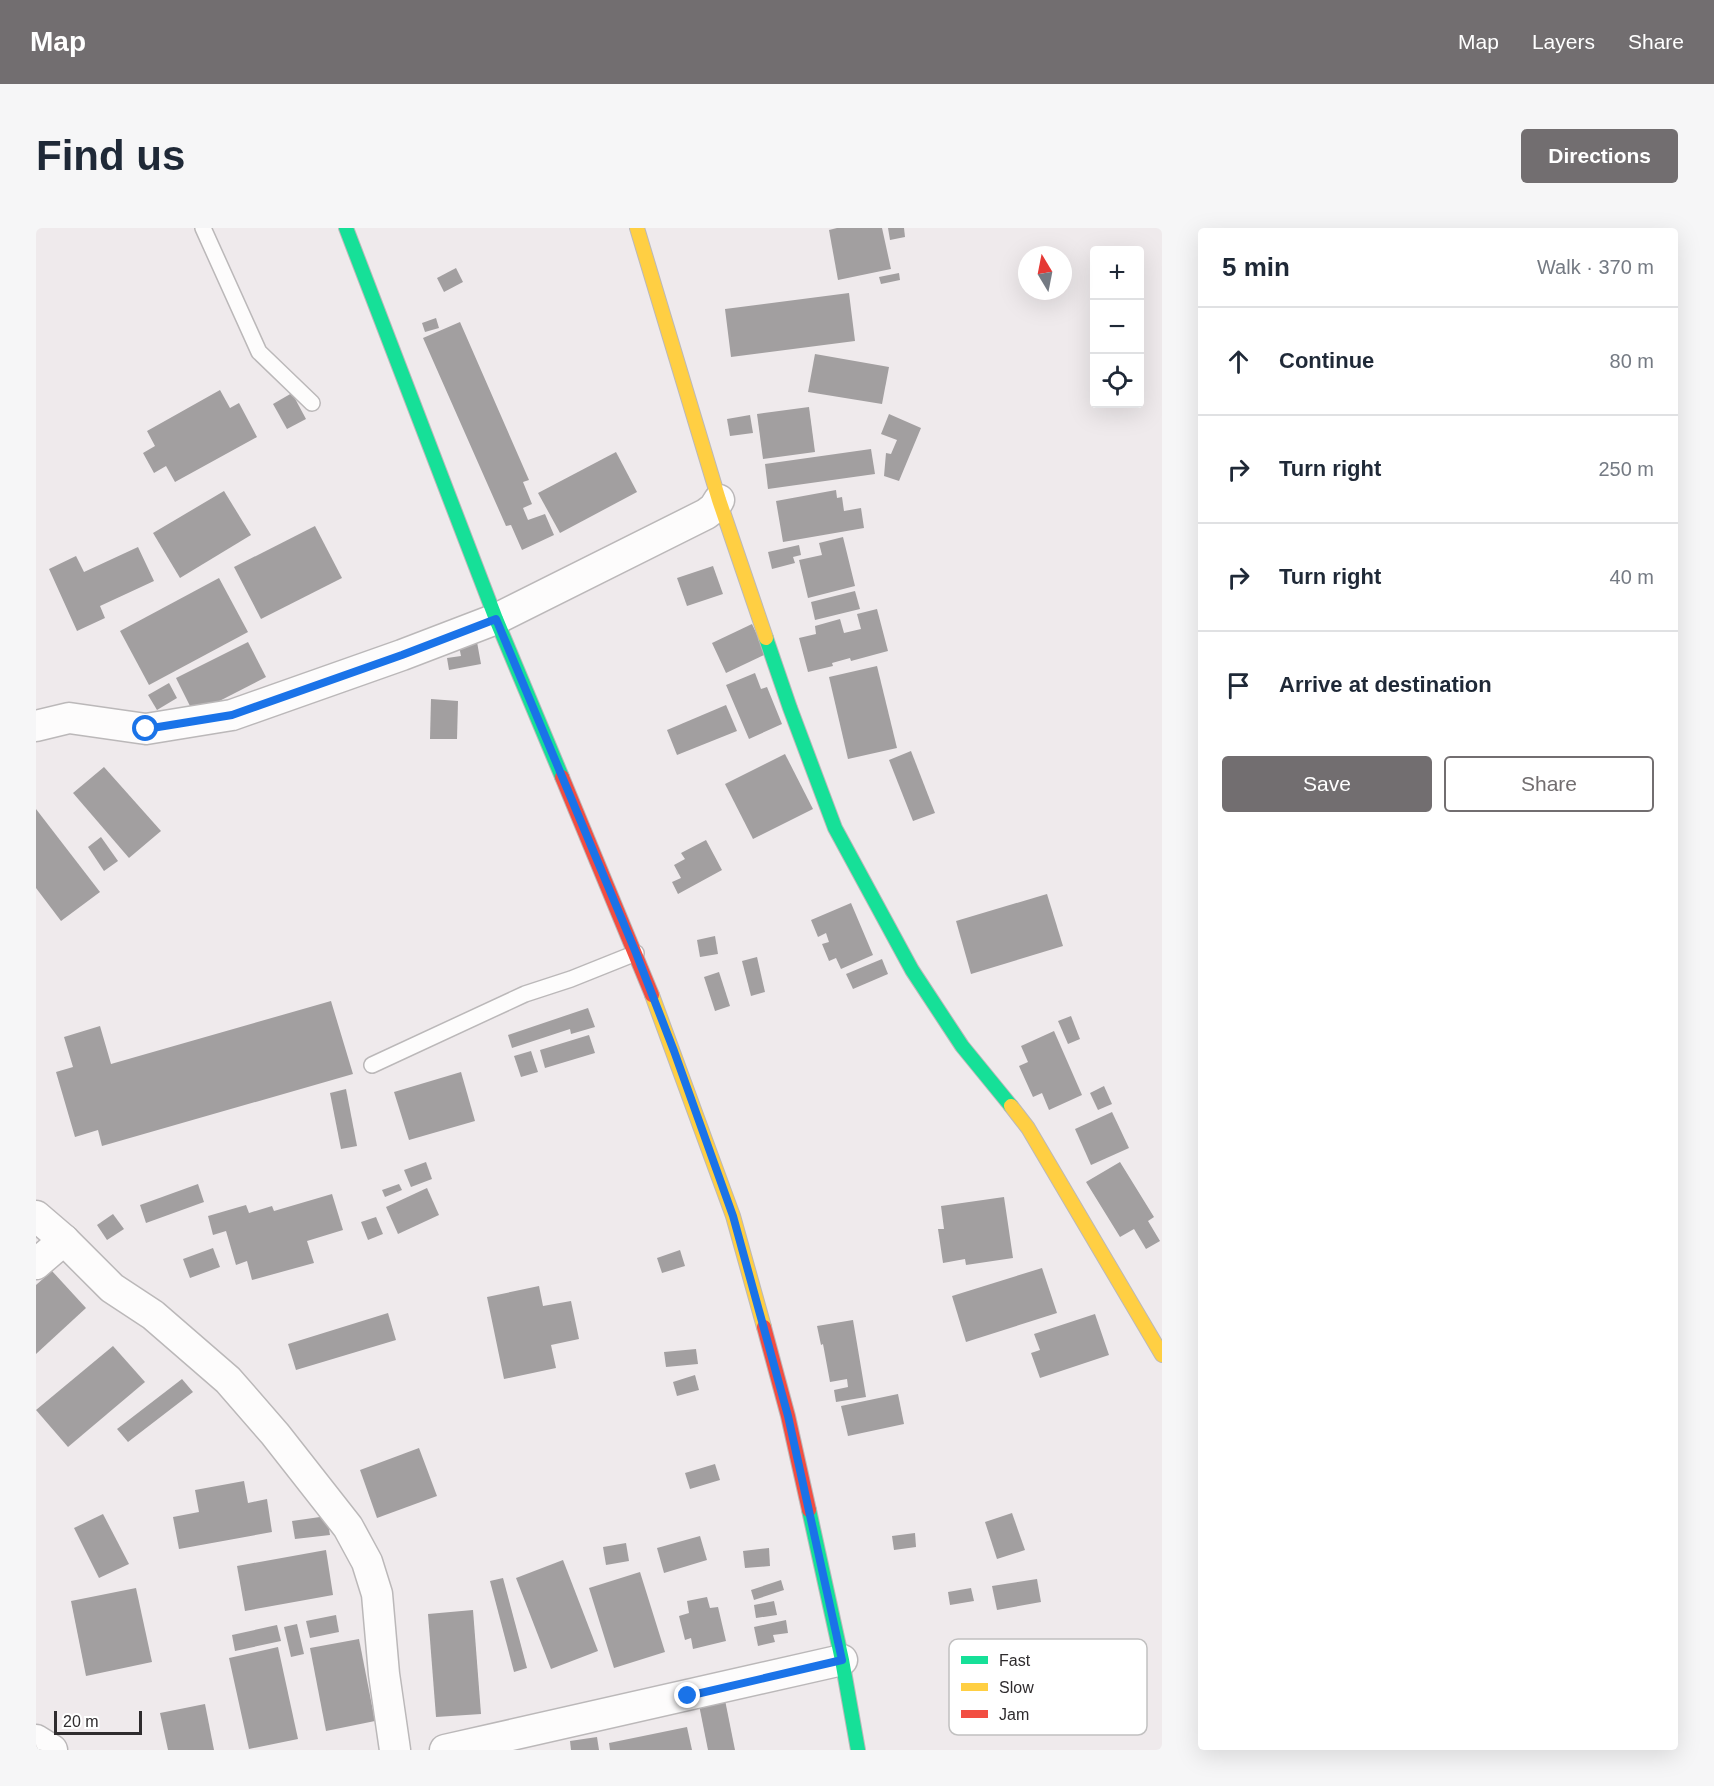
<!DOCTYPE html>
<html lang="en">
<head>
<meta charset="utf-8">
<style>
	:root { --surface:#fff; --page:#f6f6f7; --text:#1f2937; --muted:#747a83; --line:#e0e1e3; --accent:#726e70 }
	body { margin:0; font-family:Helvetica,sans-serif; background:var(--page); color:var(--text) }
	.controls { position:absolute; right:18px; top:18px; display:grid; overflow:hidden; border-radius:6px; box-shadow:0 6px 24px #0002 }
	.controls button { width:54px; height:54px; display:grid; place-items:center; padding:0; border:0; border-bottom:2px solid var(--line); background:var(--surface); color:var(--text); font:30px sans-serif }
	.compass { position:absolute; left:982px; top:18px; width:54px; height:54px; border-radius:50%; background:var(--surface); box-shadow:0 6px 24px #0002; rotate:350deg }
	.scale { position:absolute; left:18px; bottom:15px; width:88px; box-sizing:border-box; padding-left:6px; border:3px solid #2f2c2e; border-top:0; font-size:16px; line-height:21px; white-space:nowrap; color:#2f2c2e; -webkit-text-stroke:4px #fff; paint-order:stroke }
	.stop { position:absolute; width:18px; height:18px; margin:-14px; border:4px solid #1a73e8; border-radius:50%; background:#fff }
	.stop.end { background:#1a73e8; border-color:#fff; box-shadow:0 2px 6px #0008 }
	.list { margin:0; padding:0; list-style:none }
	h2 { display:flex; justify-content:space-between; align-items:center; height:78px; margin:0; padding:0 24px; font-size:26px }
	h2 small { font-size:20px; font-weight:400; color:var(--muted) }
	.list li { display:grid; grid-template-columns:39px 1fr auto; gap:18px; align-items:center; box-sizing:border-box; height:108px; padding:0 24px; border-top:2px solid var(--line) }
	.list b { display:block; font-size:22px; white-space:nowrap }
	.list em { font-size:20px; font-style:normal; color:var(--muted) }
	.actions { display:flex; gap:12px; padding:18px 24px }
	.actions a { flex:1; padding:14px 0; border:2px solid var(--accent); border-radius:6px; text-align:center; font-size:21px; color:var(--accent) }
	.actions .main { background:var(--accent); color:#fff }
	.icon { flex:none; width:33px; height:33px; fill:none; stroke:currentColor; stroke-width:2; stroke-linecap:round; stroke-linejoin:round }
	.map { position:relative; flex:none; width:1126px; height:1522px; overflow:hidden; border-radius:6px }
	header { display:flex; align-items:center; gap:36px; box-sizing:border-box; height:84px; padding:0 30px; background:var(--accent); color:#fff }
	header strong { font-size:28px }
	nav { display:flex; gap:33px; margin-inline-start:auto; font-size:21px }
	.intro { display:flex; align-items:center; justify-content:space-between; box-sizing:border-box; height:144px; padding:0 36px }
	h1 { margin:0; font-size:42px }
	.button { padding:15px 27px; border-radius:6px; background:var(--accent); color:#fff; font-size:21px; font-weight:700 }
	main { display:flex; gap:36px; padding:0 36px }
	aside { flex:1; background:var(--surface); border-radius:6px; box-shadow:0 6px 24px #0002 }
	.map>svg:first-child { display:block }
</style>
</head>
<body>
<header>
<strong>Map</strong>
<nav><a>Map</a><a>Layers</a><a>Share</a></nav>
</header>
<div class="intro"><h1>Find us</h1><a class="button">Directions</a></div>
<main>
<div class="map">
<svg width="1126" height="1522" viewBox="0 0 1126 1522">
	<rect width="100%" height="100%" fill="#efeaec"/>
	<g fill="#a29fa0">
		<path d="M801,0H846L855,41L802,52L793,2Z"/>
		<path d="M852,0H868L869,9L854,12Z"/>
		<path d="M420,40L427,54L408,64L401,50Z"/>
		<path d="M863,45L864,52L845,56L843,49Z"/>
		<path d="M813,65L819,113L695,129L689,81Z"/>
		<path d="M400,90L403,100L389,104L386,95Z"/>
		<path d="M424,94L493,252L487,254L496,276L487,280L492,292L509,286L518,307L486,322L475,297L470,298L387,110Z"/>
		<path d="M779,126L853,139L846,176L772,164Z"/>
		<path d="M184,162L194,180L203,175L221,209L139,254L130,238L118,245L107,225L119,218L111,203Z"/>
		<path d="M256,165L270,191L251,201L237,176Z"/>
		<path d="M773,179L779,224L727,231L721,186Z"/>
		<path d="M853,186L885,200L863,253L848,248L850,225L855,226L861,212L845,206Z"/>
		<path d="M714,187L717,205L694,208L691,191Z"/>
		<path d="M835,221L839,246L732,261L729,236Z"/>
		<path d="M580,224L601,264L524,305L502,265Z"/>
		<path d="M800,262L801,270L806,269L808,283L825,280L828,300L747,314L740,273Z"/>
		<path d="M188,263L215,307L144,350L117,305Z"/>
		<path d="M279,298L306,350L225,391L198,339Z"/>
		<path d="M807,309L819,358L772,370L763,332L786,327L783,315Z"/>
		<path d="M763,317L765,327L757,329L759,335L736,341L732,324Z"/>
		<path d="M102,319L118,353L64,378L69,390L41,403L13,341L40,328L48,344Z"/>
		<path d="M677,338L687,366L651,378L641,350Z"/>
		<path d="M183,350L212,404L113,457L84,403Z"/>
		<path d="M819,363L824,381L779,392L775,374Z"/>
		<path d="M841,381L852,423L815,433L814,430L796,435L797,438L772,444L763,410L780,406L779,398L804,391L808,405L825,401L821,386Z"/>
		<path d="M716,396L730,426L690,445L676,415Z"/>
		<path d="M212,414L230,449L158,486L140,450Z"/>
		<path d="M441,414L445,436L413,442L411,430L425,428L423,418Z"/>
		<path d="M841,438L861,520L812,531L793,449Z"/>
		<path d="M719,445L725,461L731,459L746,496L713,511L690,457Z"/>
		<path d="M133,455L141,470L121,482L112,467Z"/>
		<path d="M395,471L422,473L421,511H394Z"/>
		<path d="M690,477L701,503L641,527L631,502Z"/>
		<path d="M875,523L899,585L877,593L853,532Z"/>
		<path d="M749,526L777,581L717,611L689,556Z"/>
		<path d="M68,539L125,603L93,630L37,565Z"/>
		<path d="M0,581L64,664L25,693L0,660Z"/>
		<path d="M65,609L82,633L68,643L52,619Z"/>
		<path d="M670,612L686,642L642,666L636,654L645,650L638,637L649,631L645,625Z"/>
		<path d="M1011,666L1027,718L935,746L920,693Z"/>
		<path d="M815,675L837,727L805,741L800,730L793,733L786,716L793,714L790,705L782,709L775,692Z"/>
		<path d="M679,708L682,726L664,729L661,712Z"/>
		<path d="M721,729L729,764L715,768L706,733Z"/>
		<path d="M846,731L852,746L817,761L810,746Z"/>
		<path d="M683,744L694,778L679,783L668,749Z"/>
		<path d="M295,773L317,846L66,918L62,902L39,909L20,844L37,839L28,809L64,798L75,836Z"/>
		<path d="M552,780L559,799L535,806L534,801L476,820L472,807Z"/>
		<path d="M1035,788L1044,811L1032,816L1022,793Z"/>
		<path d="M1018,803L1046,867L1013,882L1006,865L997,869L983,838L992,834L985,818Z"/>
		<path d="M553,807L559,825L509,840L504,822Z"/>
		<path d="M495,823L502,844L485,849L478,828Z"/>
		<path d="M425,844L439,893L373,912L358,864Z"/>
		<path d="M1068,858L1076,876L1062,882L1054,865Z"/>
		<path d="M310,861L321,918L305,921L294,865Z"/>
		<path d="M1076,884L1093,920L1055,937L1039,901Z"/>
		<path d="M390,934L396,951L375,959L368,942Z"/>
		<path d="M1084,934L1118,989L1112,993L1124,1013L1110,1021L1098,1001L1084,1009L1050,954Z"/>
		<path d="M162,956L168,974L110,995L104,977Z"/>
		<path d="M363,956L366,962L349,969L346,962Z"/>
		<path d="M391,960L403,987L362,1006L350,979Z"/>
		<path d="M296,966L307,1002L271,1013L278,1035L216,1052L211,1033L200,1037L190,1003L177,1007L172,988L210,977L213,985L236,978L238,983Z"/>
		<path d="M968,969L977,1030L930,1037L929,1031L907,1035L902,1001H908L905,978Z"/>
		<path d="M77,986L88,1001L71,1012L61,997Z"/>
		<path d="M340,989L347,1006L332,1012L325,994Z"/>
		<path d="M177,1020L184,1039L154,1050L147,1031Z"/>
		<path d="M644,1022L649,1038L626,1045L621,1030Z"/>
		<path d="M1006,1040L1021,1085L930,1114L916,1068Z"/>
		<path d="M16,1043L50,1080L0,1126V1057Z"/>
		<path d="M503,1058L507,1078L535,1073L543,1111L515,1117L520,1140L468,1151L451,1069Z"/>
		<path d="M352,1085L360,1112L260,1142L252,1116Z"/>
		<path d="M1059,1086L1073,1127L1004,1150L995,1125L1004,1122L998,1106Z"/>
		<path d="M817,1092L830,1169L800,1174L798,1162L812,1159L811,1151L794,1154L787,1116L785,1117L781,1098Z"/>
		<path d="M77,1118L109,1154L32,1219L0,1182Z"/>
		<path d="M660,1121L662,1136L630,1139L628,1124Z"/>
		<path d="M659,1147L663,1162L641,1168L637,1154Z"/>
		<path d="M146,1151L157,1164L92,1214L81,1201Z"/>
		<path d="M862,1166L868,1196L812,1208L805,1178Z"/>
		<path d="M383,1220L401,1268L341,1290L324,1242Z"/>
		<path d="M679,1236L684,1252L654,1261L649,1245Z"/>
		<path d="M208,1253L212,1275L231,1271L236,1304L143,1321L137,1289L163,1284L159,1262Z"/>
		<path d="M976,1285L989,1322L961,1331L949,1294Z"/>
		<path d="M67,1286L93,1336L63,1350L38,1300Z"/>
		<path d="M291,1288L294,1307L259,1311L256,1293Z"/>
		<path d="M879,1305L880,1319L858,1322L856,1308Z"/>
		<path d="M664,1308L671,1332L628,1345L621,1320Z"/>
		<path d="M590,1315L593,1333L570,1337L567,1319Z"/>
		<path d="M733,1320L734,1338L709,1340L707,1323Z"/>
		<path d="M290,1322L297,1367L209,1383L201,1338Z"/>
		<path d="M527,1332L562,1423L515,1441L480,1350Z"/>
		<path d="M604,1344L629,1424L578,1440L553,1360Z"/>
		<path d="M467,1350L491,1440L478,1444L454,1353Z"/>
		<path d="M1001,1351L1005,1374L961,1382L956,1358Z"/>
		<path d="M745,1352L748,1362L718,1372L715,1362Z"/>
		<path d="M100,1360L116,1434L50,1448L35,1373Z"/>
		<path d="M935,1360L938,1373L914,1377L912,1364Z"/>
		<path d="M671,1369L674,1380L682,1379L690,1413L657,1421L655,1410L649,1412L643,1388L653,1385L651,1373Z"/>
		<path d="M738,1373L741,1387L720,1390L718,1377Z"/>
		<path d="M437,1382L445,1486L400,1489L392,1386Z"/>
		<path d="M300,1387L303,1404L274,1410L270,1393Z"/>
		<path d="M750,1392L752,1405L737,1407L739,1414L722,1418L718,1399Z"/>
		<path d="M261,1396L268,1426L255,1429L248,1399Z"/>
		<path d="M241,1397L245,1413L199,1423L196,1407Z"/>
		<path d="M323,1411L339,1493L290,1503L274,1420Z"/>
		<path d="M242,1419L262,1511L213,1521L193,1430Z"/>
		<path d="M689,1472L699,1522H672L663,1477Z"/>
		<path d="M169,1476L178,1522H132L124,1485Z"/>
		<path d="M651,1499L656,1522H574L573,1515Z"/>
		<path d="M561,1509L563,1522H535L534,1513Z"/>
	</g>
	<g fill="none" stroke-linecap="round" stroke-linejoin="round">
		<defs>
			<g id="lane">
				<path d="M167,0L223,124L276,175"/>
				<path d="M336,837L489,766L535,751L600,725"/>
			</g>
			<g id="street">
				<path d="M0,498L33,490L110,501L196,487L366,427L460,391L670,286L678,280L683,272"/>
				<path d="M0,988L28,1012L76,1060L117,1087L192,1152L239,1206L312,1299L331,1334L341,1366L348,1446L359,1522"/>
				<path d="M0,1036L28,1012"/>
				<path d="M0,1512L16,1522"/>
				<path d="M409,1522L806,1432"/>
			</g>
			<g id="fast">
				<path d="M310,0L460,391L526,549"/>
				<path d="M730,410L754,480L799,600L876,742L926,818L975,878"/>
				<path d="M773,1282L806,1432L822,1522"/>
			</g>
			<g id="slow">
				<path d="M601,0L683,272L730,410"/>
				<path d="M616,767L697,988L728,1099"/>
				<path d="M975,878L992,900L1126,1127"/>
			</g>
			<g id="jam">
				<path d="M526,549L616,767"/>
				<path d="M728,1099L752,1188L773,1282"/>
			</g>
		</defs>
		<use href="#lane" stroke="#bbb8b9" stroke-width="18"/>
		<use href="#street" stroke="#bbb8b9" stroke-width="33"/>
		<use href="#fast" stroke="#bbb8b9" stroke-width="16"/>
		<use href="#slow" stroke="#bbb8b9" stroke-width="16"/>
		<use href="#jam" stroke="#bbb8b9" stroke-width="16"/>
		<use href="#lane" stroke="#fdfcfc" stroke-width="15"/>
		<use href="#street" stroke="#fdfcfc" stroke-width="30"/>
		<use href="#fast" stroke="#16e098" stroke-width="14"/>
		<use href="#slow" stroke="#ffcf43" stroke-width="14"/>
		<use href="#jam" stroke="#f24e42" stroke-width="14"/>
	</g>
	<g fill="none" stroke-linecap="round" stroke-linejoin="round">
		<path stroke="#1a73e8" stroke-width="8" d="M110,501L196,487L366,427L460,391L600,725L638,823L697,988L752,1188L806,1432L652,1468"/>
	</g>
	<rect x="913" y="1411" width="198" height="96" rx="9" fill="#fff" stroke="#c1c0c0" stroke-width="1.5"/>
	<rect x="925" y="1428" width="27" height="8" fill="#16e098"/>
	<rect x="925" y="1455" width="27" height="8" fill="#ffcf43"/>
	<rect x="925" y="1482" width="27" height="8" fill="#f24e42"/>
	<g font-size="16" fill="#2f2c2e">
		<text x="963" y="1438">Fast</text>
		<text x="963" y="1465">Slow</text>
		<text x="963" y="1492">Jam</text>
	</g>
</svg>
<div class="controls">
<button>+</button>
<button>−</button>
<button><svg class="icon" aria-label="locate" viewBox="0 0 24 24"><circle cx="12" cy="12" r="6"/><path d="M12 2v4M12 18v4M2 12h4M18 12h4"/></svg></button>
</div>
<svg class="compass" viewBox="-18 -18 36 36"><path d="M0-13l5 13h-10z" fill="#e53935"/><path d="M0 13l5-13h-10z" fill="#747a83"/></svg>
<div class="scale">20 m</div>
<div class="stop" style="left:110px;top:501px"></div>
<div class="stop end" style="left:652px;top:1468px"></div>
</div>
<aside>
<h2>5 min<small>Walk · 370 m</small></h2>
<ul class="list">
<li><svg class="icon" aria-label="ahead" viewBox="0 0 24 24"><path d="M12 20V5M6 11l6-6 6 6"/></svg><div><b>Continue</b></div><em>80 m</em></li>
<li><svg class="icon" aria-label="right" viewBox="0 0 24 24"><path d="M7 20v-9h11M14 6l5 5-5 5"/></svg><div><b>Turn right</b></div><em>250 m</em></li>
<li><svg class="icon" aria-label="right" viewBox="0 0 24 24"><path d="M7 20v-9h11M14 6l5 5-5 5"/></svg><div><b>Turn right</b></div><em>40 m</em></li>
<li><svg class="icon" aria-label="arrive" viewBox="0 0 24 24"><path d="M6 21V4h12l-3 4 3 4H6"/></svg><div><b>Arrive at destination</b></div></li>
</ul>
<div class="actions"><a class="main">Save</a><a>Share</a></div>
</aside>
</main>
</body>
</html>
